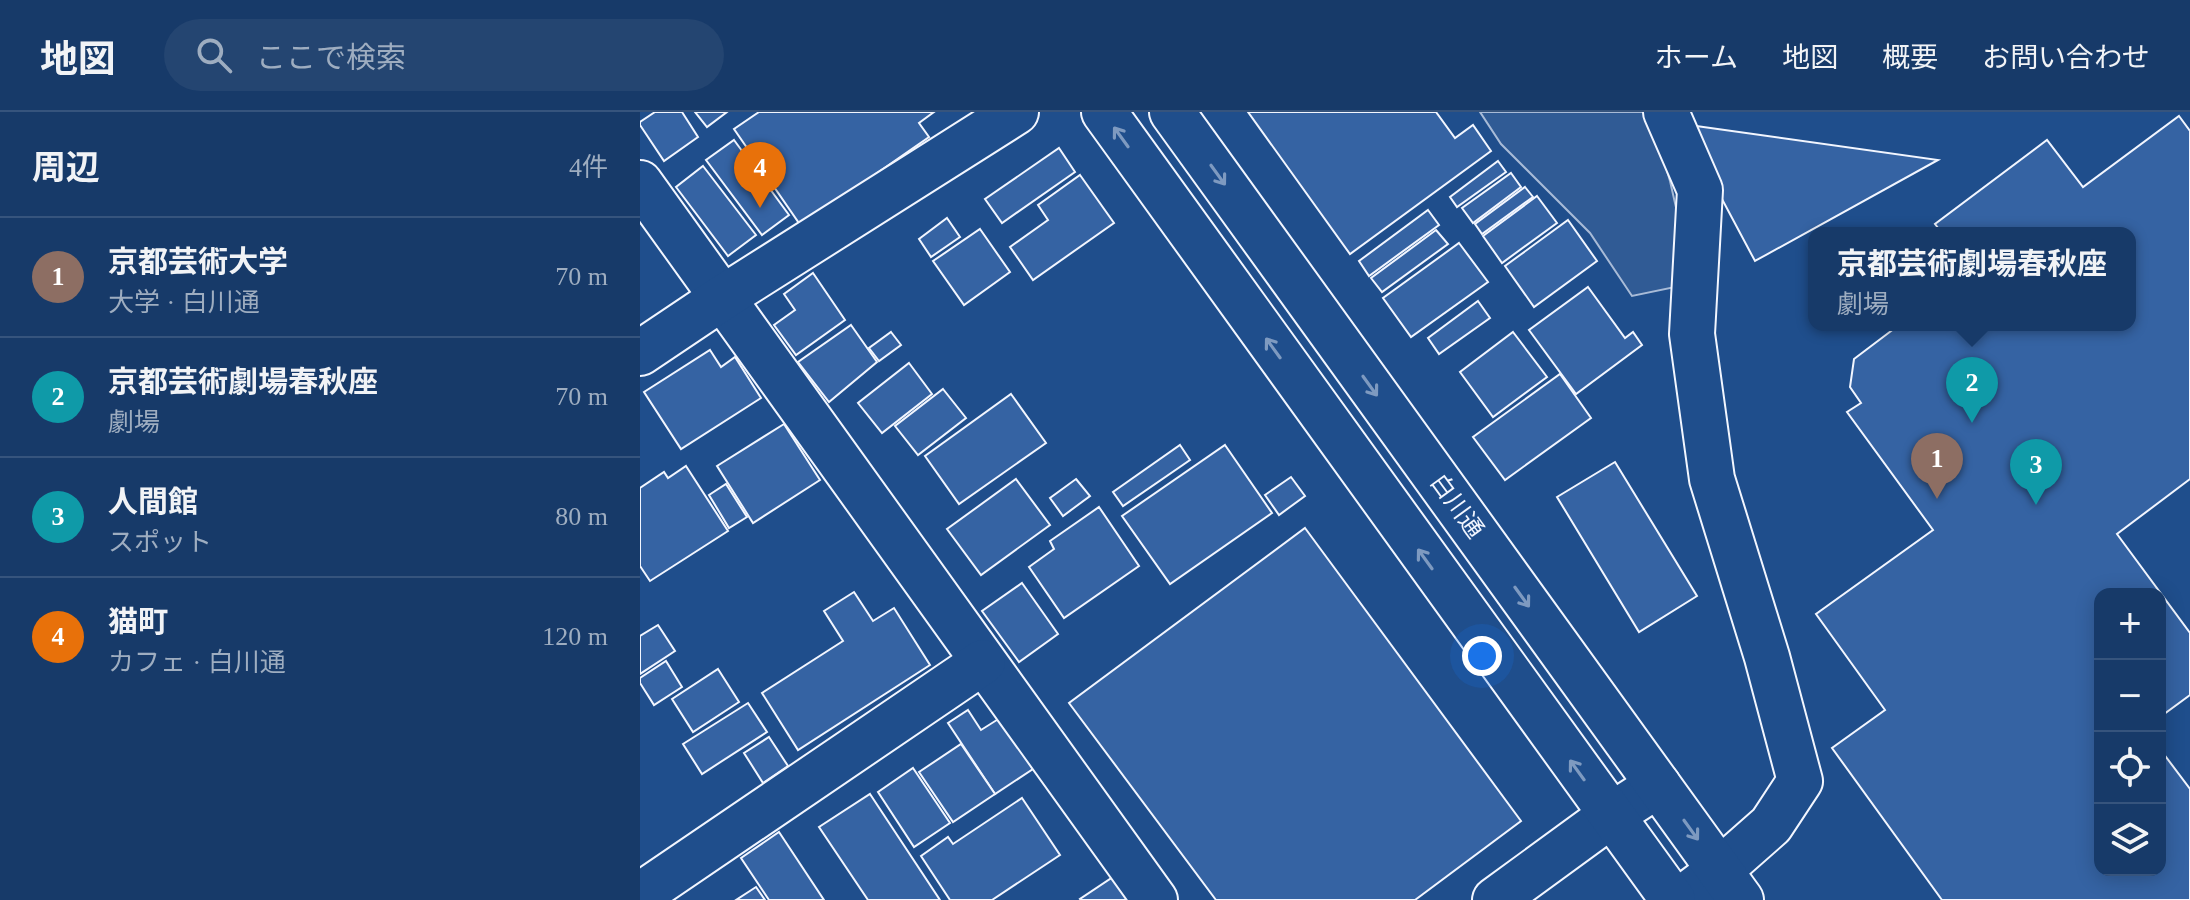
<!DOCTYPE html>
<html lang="ja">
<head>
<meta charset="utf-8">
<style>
	:root { --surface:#173a69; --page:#244571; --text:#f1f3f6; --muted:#9eadc0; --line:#36547d; --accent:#ffb74d }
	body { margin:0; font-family:"Times New Roman","Noto Sans JP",serif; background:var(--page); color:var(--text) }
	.controls { position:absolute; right:24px; bottom:24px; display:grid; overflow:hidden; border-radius:16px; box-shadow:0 4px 20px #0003 }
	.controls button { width:72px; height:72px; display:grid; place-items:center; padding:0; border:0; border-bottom:2px solid var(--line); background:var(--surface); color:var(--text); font:40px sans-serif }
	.you { position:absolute; left:842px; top:544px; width:28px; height:28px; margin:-20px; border:6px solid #fff; border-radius:50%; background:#1a73e8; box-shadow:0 0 0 12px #1a73e833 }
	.badge { display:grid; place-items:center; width:52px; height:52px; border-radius:50%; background:var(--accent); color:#fff; font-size:26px; font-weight:700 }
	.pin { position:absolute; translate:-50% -66px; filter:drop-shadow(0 2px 4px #0008) }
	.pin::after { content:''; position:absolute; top:42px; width:28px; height:24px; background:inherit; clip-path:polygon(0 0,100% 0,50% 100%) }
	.popup { position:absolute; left:1168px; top:115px; width:328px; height:104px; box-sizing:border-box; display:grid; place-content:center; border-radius:16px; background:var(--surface); filter:drop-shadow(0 2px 6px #0005); font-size:26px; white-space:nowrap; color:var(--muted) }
	.popup b { font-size:30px; color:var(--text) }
	.popup::after { content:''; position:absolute; left:50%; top:100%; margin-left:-16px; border:16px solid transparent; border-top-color:var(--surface) }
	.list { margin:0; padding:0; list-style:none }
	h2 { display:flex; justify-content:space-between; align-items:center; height:104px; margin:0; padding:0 32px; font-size:34px }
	h2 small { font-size:26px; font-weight:400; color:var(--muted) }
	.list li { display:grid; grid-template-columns:52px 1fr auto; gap:24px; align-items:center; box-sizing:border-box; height:120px; padding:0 32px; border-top:2px solid var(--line) }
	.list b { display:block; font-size:30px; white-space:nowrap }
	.list p { margin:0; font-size:26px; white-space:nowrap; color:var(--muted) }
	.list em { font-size:26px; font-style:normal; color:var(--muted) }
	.icon { flex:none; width:44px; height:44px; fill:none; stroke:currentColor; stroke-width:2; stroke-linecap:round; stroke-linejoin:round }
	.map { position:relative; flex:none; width:1550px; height:788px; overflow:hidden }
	header { display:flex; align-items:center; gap:48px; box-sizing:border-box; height:112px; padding:0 40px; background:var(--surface); border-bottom:2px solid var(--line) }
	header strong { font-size:38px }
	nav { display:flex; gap:44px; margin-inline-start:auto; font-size:28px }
	.search { width:560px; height:72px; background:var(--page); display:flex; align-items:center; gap:20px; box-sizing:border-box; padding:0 28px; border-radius:44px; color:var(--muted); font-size:30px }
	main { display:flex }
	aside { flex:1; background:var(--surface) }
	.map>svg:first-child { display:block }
</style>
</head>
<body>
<header>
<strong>地図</strong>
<div class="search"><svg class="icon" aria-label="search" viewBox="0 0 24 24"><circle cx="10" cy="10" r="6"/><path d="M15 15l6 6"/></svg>ここで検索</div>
<nav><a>ホーム</a><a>地図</a><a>概要</a><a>お問い合わせ</a></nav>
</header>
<main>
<aside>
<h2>周辺<small>4件</small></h2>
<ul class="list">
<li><span class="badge" style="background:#8d6e63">1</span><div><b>京都芸術大学</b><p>大学 · 白川通</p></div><em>70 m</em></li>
<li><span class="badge" style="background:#0f9aa8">2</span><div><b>京都芸術劇場春秋座</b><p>劇場</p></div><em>70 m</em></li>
<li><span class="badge" style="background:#0f9aa8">3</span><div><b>人間館</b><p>スポット</p></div><em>80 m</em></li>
<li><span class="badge" style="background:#e8710a">4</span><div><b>猫町</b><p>カフェ · 白川通</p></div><em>120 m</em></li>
</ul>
</aside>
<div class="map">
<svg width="1550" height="788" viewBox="0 0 1550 788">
	<rect width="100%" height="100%" fill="#1f4e8c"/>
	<path fill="#305b95" stroke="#a8bbd7" stroke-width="2" d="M840,0H1010L1030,69L1045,135L1040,174L992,184L950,121L861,32Z"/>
	<g fill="#3563a3" stroke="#f2f6ff" stroke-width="2">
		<path d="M15,0H42L58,25L24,49L0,13V10Z"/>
		<path d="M55,0H87L67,15Z"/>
		<path d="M119,0H294L279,11L289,25L161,114L94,17Z"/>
		<path d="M608,0H796L815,26L833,13L851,39L710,142Z"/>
		<path d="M1539,4L1550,19V367L1477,422L1550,521V583L1520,605V482H1460V758H1520V637L1550,677V788H1302L1192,636L1245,598L1176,502L1293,418L1207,300L1221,291L1210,275L1214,247L1259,213H1490V121H1302L1295,112L1407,28L1443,75Z"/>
		<path d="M1042,12L1298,48L1115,149Z"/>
		<path d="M94,28L149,103L122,123L66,48Z"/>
		<path d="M419,36L435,60L362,111L345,87Z"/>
		<path d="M858,49L866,60L817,95L810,85Z"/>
		<path d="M63,54L116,123L88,144L36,75Z"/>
		<path d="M871,61L881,75L833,111L822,96Z"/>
		<path d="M440,63L474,111L393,168L370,135L408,108L398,93Z"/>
		<path d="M885,75L893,85L842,122L835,112Z"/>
		<path d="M897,84L917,111L862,151L843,124Z"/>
		<path d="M788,98L799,113L729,164L719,149Z"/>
		<path d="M307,106L320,125L291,145L279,127Z"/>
		<path d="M928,108L957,149L894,195L865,154Z"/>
		<path d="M340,117L370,160L324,193L293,149Z"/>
		<path d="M796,118L808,132L742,180L731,166Z"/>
		<path d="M819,131L848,170L771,225L743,186Z"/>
		<path d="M173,161L205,208L156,243L134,213L155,198L144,182Z"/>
		<path d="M948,175L985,226L993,220L1002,233L936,282L889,218Z"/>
		<path d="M838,189L850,206L799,242L788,226Z"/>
		<path d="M211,213L237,250L189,290L158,250Z"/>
		<path d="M251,220L261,233L239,249L229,236Z"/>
		<path d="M873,220L907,265L853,305L820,260Z"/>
		<path d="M70,238L81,255L95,245L121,286L41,337L4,280Z"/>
		<path d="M269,251L292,282L242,321L218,291Z"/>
		<path d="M920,262L951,306L865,368L833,325Z"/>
		<path d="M303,277L326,306L278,343L255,314Z"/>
		<path d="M371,282L406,331L319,392L285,344Z"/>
		<path d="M144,312L180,368L113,411L77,354Z"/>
		<path d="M540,333L550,348L483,394L473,380Z"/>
		<path d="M585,333L632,401L530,472L482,404Z"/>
		<path d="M975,350L1057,484L999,520L917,385Z"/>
		<path d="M46,354L88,419L10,469L0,454V376L24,360L28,366Z"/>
		<path d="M651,365L665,384L639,403L625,383Z"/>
		<path d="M376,367L410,413L341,463L307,417Z"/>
		<path d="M436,367L450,384L423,404L410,386Z"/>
		<path d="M86,372L107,405L89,416L69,383Z"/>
		<path d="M459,395L499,454L424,506L389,455L414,437L410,429Z"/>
		<path d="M665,416L881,709L775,788H576L429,591Z"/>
		<path d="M382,471L418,522L379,550L342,499Z"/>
		<path d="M214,480L233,509L254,496L290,553L158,638L122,581L203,529L184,499Z"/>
		<path d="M18,513L35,539L0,562V524Z"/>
		<path d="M26,549L42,575L14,593L0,571V566Z"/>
		<path d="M78,557L99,590L53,620L32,587Z"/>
		<path d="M108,591L127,620L62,662L43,632Z"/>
		<path d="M328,598L341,618L360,606L393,657L355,682L308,611Z"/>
		<path d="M129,625L148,654L123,671L104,641Z"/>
		<path d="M321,632L355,682L313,710L279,660Z"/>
		<path d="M273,656L310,711L274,735L238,680Z"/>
		<path d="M230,682L300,788H228L179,715Z"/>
		<path d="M382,686L420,743L352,788H310L281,744L308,725L313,732Z"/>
		<path d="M139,720L184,788H129L101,746Z"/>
		<path d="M476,763L492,788H441L440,787Z"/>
		<path d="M116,775L125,788H96Z"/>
	</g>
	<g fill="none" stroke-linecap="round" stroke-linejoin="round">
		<defs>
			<g id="street">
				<path d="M1026,0L1060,78L1052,222L1072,367L1127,545L1160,669L1131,713L1080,758L1040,788"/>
				<path d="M0,71L515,788"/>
				<path d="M0,241L82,186L376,0"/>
				<path d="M0,783L343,550"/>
				<path d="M855,788L970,704L1018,673"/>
			</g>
			<g id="primary">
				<path d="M464,0L1033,788"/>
				<path d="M532,0L1101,788"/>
			</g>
		</defs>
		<use href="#street" stroke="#f2f6ff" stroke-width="48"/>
		<use href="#primary" stroke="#f2f6ff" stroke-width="48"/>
		<use href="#street" stroke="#1f4e8c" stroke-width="44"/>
		<use href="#primary" stroke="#1f4e8c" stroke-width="44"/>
	</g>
	<defs><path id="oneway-shaft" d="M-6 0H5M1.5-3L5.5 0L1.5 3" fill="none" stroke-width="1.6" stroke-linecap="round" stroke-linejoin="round" transform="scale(2)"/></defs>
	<g stroke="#7e9ac0">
		<use href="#oneway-shaft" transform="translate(481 25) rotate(-126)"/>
		<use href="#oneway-shaft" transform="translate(578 63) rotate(54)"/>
		<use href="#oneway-shaft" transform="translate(633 236) rotate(-126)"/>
		<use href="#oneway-shaft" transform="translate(730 274) rotate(54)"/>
		<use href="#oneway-shaft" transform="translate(785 447) rotate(-126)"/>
		<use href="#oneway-shaft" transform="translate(882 485) rotate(54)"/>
		<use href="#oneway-shaft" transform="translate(937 658) rotate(-126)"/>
		<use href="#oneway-shaft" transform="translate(1051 718) rotate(54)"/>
	</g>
	<g text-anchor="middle" stroke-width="6" stroke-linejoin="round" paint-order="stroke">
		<g font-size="24" fill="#f2f6ff" stroke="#1f4e8c">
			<text transform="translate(817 394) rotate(54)" y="8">白川通</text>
		</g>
	</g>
</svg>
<div class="controls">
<button>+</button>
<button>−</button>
<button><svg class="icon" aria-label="locate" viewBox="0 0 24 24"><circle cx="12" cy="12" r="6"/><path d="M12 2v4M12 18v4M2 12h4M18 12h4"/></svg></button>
<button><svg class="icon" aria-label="layers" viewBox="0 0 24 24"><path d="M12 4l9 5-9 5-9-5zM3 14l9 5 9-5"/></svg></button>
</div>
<div class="you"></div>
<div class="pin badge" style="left:1297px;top:387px;background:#8d6e63">1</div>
<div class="pin badge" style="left:1332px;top:311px;background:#0f9aa8">2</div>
<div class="popup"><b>京都芸術劇場春秋座</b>劇場</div>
<div class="pin badge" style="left:1396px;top:393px;background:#0f9aa8">3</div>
<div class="pin badge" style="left:120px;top:96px;background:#e8710a">4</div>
</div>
</main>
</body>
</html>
